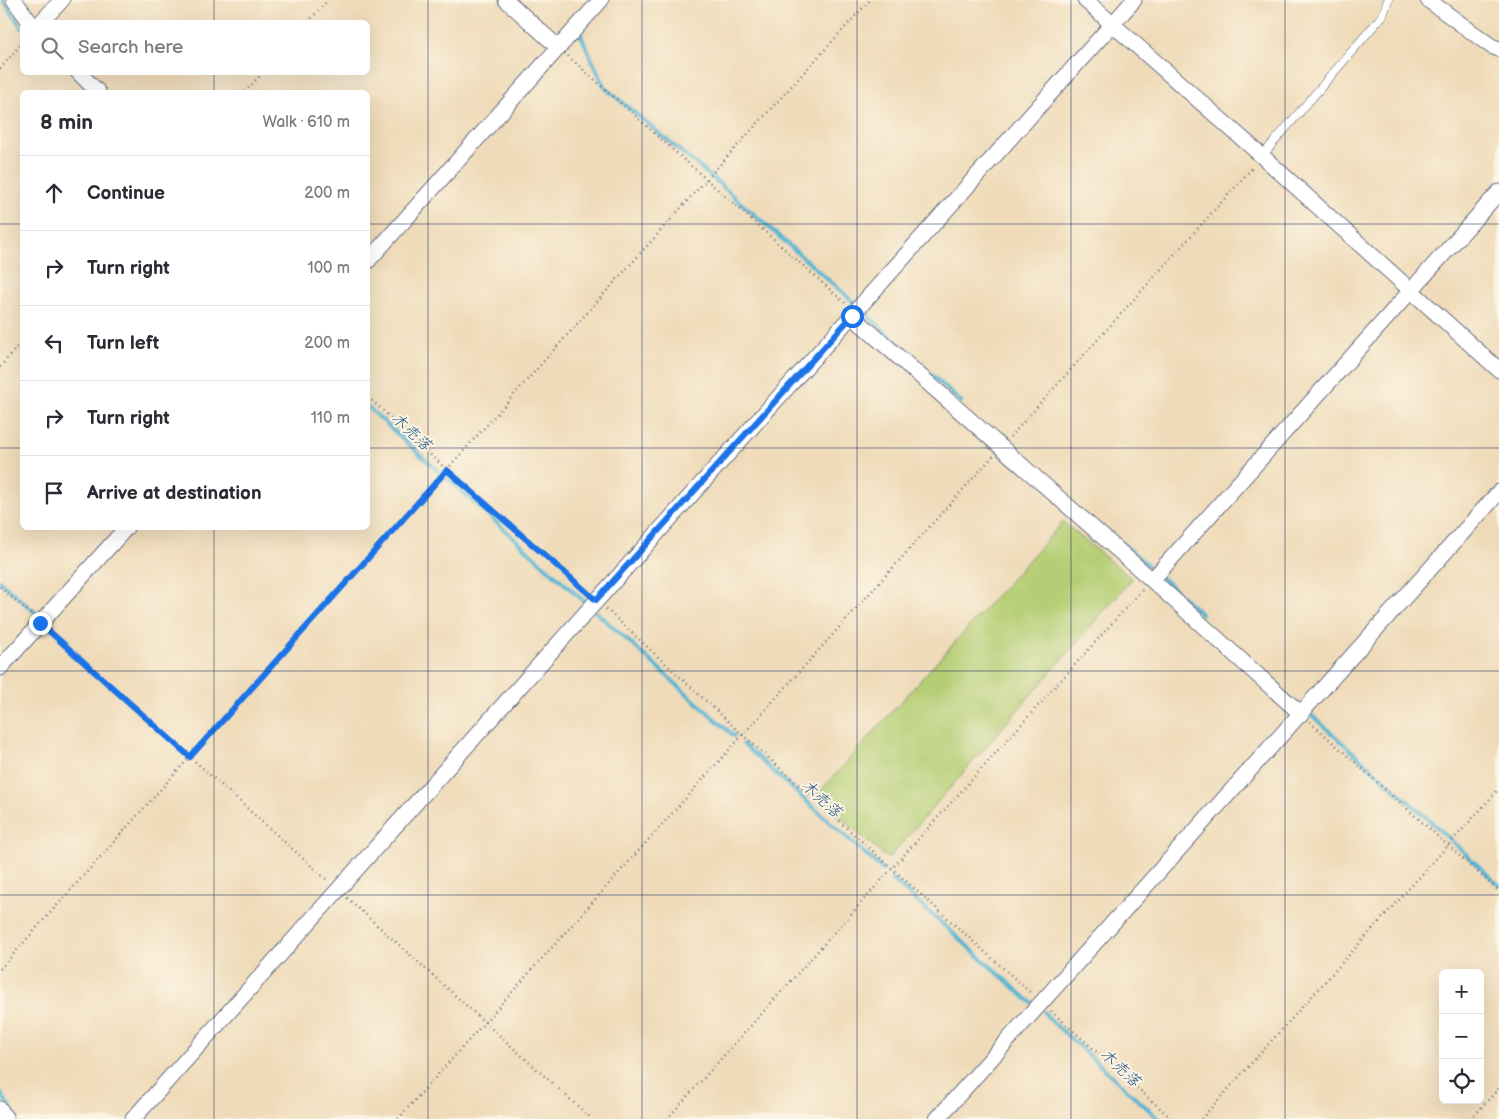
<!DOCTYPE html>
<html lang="en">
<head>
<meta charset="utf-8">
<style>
	:root { --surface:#fff; --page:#f2f2f3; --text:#2b2b33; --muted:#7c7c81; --line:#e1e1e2 }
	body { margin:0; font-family:"Balsamiq Sans","Klee One",sans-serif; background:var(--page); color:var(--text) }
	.controls { position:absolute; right:15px; bottom:15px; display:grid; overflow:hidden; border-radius:8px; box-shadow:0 5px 20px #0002 }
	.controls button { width:45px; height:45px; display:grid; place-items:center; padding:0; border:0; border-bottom:1px solid var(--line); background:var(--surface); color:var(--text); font:25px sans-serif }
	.stop { position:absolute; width:15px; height:15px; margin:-11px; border:4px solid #1a73e8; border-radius:50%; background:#fff }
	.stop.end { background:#1a73e8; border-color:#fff; box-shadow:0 1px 5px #0008 }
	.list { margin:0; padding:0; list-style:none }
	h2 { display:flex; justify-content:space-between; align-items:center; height:65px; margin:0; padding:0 20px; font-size:21px }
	h2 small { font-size:16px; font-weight:400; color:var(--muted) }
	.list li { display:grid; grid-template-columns:32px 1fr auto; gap:15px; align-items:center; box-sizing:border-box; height:75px; padding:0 20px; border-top:1px solid var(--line) }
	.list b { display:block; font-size:19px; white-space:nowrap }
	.list em { font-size:16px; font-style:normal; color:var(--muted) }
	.icon { flex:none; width:28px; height:28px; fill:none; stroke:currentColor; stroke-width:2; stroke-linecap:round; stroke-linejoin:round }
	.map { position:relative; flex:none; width:1499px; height:1119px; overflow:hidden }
	.search { position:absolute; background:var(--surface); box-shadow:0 5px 20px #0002; left:20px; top:20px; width:350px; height:55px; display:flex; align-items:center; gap:12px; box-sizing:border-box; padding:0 18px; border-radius:8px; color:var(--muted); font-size:19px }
	.panel { position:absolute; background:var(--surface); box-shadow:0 5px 20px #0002; left:20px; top:90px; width:350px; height:440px; border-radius:8px }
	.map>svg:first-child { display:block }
</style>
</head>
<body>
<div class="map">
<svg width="1499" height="1119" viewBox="0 0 1499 1119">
	<rect width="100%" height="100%" fill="#fcf5e5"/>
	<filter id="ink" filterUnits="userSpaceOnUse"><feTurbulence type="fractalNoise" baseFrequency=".02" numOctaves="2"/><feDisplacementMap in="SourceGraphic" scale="10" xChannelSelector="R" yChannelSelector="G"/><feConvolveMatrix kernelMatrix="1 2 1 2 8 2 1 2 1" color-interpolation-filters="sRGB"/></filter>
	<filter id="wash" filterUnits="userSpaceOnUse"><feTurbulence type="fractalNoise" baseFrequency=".0096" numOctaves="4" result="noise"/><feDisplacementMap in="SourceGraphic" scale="20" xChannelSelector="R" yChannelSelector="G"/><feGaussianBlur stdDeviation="1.12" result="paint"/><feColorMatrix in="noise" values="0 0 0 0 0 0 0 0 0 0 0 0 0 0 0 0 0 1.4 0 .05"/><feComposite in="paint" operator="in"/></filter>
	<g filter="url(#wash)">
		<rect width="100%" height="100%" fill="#efdbb9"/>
		<path fill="#b5ce74" stroke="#687e69" d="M1063,522L1132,579L888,859L816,796Z"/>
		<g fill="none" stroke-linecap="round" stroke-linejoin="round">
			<g stroke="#53b4d2" stroke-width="4">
				<path d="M3,0L22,28"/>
				<path d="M579,31L605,88L715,180L857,305"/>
				<path d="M862,310L961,402"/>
				<path d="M369,408L439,472"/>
				<path d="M447,478L585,602"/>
				<path d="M1121,542L1155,572"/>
				<path d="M1160,576L1201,614"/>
				<path d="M0,581L39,616L37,619"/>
				<path d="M596,612L734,736"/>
				<path d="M1308,712L1426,817L1499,885"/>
				<path d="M743,744L883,870"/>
				<path d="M892,879L1027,999L1033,1003"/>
				<path d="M1044,1012L1048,1018L1159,1119"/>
				<path d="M0,1092L17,1119"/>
			</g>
		</g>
	</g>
	<g filter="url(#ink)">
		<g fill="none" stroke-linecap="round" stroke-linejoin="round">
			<defs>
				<path id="lane" d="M1262,156L1383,15L1388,0"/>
				<g id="street">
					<path d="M14,0L30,22"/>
					<path d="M506,0L559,48"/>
					<path d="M1085,0L1262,156L1499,370"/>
					<path d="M1428,0L1491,46L1499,49"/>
					<path d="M41,22L62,0"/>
					<path d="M78,72L98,92"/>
					<path d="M368,261L601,0"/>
					<path d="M852,316L1152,580L1301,714"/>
					<path d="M1152,580C1269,451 1383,321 1499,192"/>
					<path d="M0,668L126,528"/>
					<path d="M0,1109L6,1119"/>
					<path d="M133,1119L1134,0"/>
					<path d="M937,1119L1499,492"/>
				</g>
			</defs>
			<use href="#lane" stroke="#656b7e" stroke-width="9"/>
			<use href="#street" stroke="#656b7e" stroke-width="17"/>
			<g stroke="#656b7e" stroke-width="2.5" stroke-dasharray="1 4" stroke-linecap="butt">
				<path d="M308,22L328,0"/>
				<path d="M568,56L845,303"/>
				<path d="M0,69L22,43"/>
				<path d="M245,92L263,72"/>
				<path d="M0,367L22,341"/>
				<path d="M368,397L447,470L587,592"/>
				<path d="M1010,437L1254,166"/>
				<path d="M0,587L31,614"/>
				<path d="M606,609L743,735L1032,994"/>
				<path d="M50,631L328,881"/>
				<path d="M1310,722L1499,891"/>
				<path d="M347,898L592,1119"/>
				<path d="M0,969L706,180L870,0"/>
				<path d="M1051,1011L1172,1119"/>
				<path d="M398,1119L993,456"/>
				<path d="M667,1119L1142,590"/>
				<path d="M1201,1119L1499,789"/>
				<path d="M1471,1119L1499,1088"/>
			</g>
			<use href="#lane" stroke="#fff" stroke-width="8"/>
			<use href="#street" stroke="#fff" stroke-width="15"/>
		</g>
	</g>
	<g fill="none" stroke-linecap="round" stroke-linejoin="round" filter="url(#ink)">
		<path stroke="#1a73e8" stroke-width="6" d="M40,623L190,757L447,470L596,600L852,316"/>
	</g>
	<path fill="none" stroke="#1b2f5e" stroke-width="1" stroke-opacity="0.55" d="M214,0V22M428,0V1119M642,0V1119M857,0V1119M1071,0V1119M1285,0V1119M214,72V92M0,224H22M368,224H1499M0,448H22M368,448H1499M214,528V1119M0,671H1499M0,895H1499"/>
	<g text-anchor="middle" stroke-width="4" stroke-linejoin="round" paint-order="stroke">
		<g font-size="16" font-style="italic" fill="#2c5781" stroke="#fcf5e5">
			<text transform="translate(412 431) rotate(43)" y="6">木売落</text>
			<text transform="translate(822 798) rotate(42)" y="6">木売落</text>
			<text transform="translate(1121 1067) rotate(43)" y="6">木売落</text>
		</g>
	</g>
</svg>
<div class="controls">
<button>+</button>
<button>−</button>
<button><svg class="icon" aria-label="locate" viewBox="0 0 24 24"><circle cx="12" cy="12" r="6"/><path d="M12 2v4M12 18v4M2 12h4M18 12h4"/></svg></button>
</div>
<div class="stop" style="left:852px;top:316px"></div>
<div class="stop end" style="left:40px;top:623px"></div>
<div class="search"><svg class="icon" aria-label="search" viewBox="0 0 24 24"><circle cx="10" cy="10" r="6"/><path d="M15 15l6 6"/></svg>Search here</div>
<section class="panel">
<h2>8 min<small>Walk · 610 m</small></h2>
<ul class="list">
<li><svg class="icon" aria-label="ahead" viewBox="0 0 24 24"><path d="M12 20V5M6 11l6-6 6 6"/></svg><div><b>Continue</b></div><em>200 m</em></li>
<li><svg class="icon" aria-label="right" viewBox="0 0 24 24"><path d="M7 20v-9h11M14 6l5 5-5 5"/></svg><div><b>Turn right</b></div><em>100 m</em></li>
<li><svg class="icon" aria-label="left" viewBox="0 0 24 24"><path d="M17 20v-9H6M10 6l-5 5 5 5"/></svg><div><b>Turn left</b></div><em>200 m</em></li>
<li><svg class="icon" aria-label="right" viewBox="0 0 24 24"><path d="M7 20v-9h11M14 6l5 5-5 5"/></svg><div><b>Turn right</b></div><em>110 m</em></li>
<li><svg class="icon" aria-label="arrive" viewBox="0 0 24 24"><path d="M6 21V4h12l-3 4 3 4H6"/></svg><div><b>Arrive at destination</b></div></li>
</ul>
</section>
</div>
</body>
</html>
